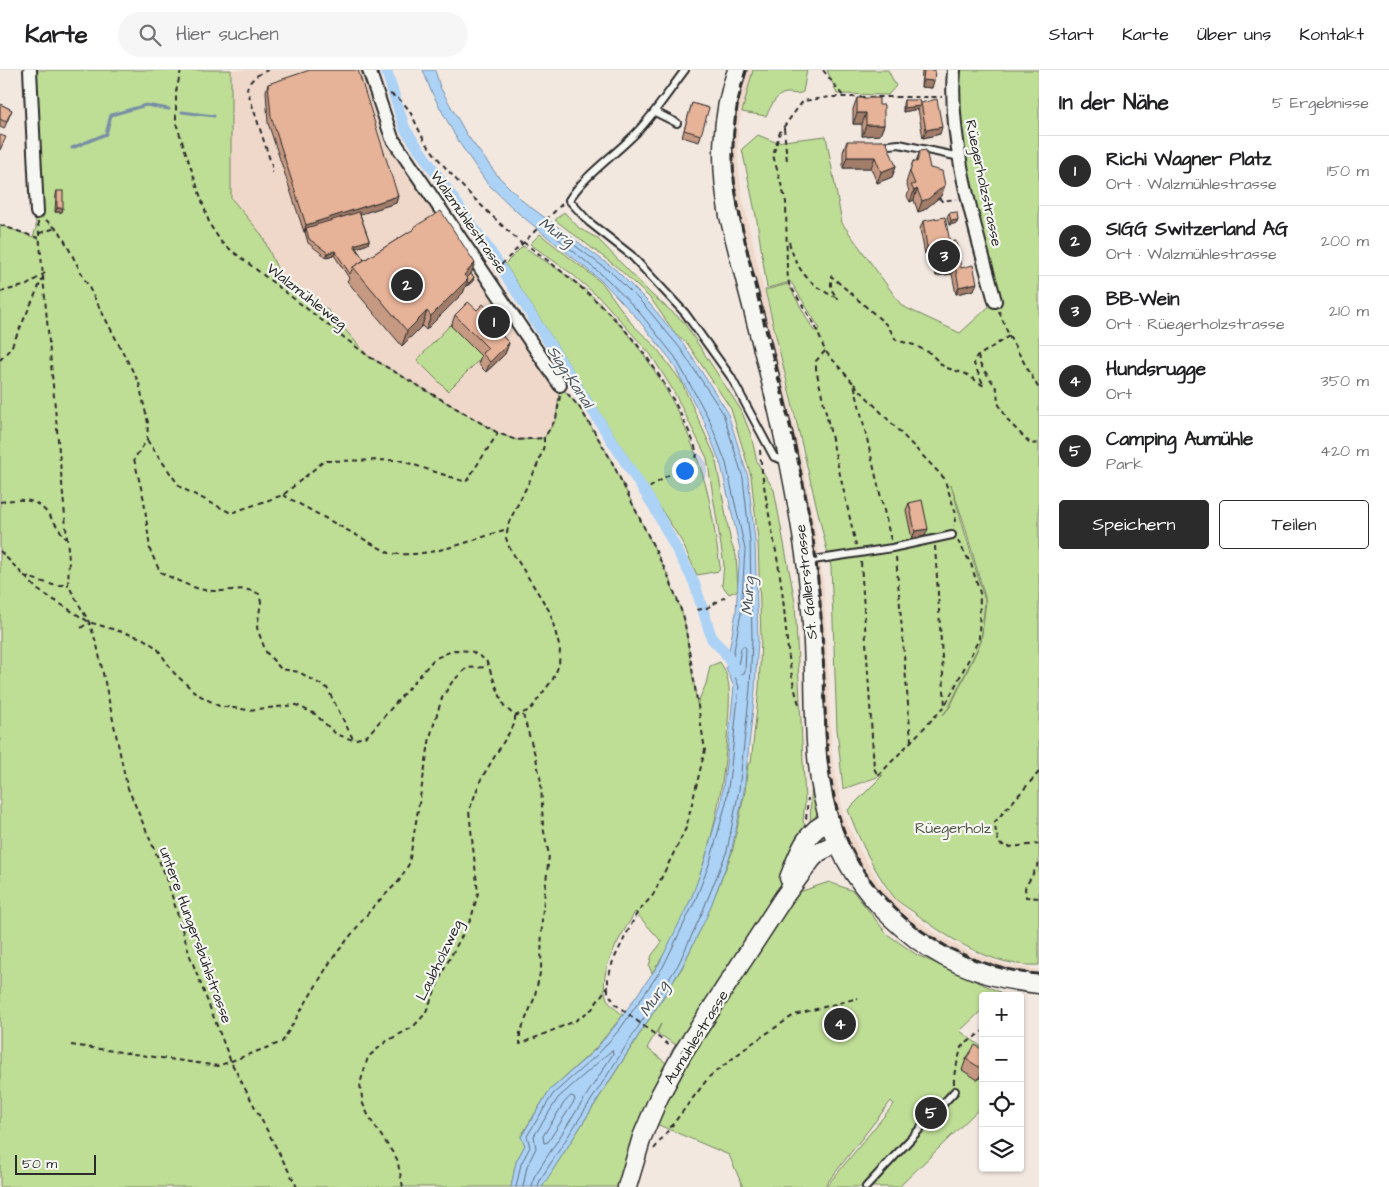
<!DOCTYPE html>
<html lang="de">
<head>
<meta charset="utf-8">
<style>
	:root { --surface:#fff; --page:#f6f6f6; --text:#202124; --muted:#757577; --line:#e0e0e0; --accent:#2b2b2b }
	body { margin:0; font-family:"Architects Daughter",sans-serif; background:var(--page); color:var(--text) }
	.controls { position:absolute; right:15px; bottom:15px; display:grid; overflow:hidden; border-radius:5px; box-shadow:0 1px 4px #0004 }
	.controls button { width:45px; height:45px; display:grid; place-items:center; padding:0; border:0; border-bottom:1px solid var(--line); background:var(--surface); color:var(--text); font:25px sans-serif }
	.scale { position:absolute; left:15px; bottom:12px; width:81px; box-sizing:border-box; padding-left:5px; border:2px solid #2b2b2b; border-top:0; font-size:14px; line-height:18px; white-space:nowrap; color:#2b2b2b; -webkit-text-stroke:4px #f6f6f2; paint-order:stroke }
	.you { position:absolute; left:684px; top:400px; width:18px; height:18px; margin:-12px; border:4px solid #fff; border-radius:50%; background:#1a73e8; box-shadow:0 0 0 8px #1a73e833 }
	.badge { display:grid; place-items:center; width:32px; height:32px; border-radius:50%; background:var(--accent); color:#fff; font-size:16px; font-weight:700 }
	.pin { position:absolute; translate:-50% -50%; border:2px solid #fff; box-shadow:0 1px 5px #0006 }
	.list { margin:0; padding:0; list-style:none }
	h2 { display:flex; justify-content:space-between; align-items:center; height:65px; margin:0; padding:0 20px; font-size:21px }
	h2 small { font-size:16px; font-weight:400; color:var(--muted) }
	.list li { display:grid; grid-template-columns:32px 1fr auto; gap:15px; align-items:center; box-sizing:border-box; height:70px; padding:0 20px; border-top:1px solid var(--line) }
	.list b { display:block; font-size:19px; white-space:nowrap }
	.list p { margin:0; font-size:16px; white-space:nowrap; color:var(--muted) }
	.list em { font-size:16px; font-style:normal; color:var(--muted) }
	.actions { display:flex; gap:10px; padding:15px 20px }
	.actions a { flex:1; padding:11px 0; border:1px solid var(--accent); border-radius:5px; text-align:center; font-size:18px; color:var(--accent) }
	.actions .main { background:var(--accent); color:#fff }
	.icon { flex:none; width:28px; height:28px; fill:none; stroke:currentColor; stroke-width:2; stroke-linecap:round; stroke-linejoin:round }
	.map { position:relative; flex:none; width:1039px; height:1117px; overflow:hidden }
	header { display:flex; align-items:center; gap:30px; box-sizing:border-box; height:70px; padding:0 25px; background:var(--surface); border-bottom:1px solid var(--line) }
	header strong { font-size:24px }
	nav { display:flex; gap:28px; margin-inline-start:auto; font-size:18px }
	.search { width:350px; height:45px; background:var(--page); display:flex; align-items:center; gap:12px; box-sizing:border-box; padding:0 18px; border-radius:28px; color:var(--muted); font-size:19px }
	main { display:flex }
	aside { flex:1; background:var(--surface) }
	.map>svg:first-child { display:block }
</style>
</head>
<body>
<header>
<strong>Karte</strong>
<div class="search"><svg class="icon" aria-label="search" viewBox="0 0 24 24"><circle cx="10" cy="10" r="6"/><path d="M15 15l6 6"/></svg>Hier suchen</div>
<nav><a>Start</a><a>Karte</a><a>Über uns</a><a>Kontakt</a></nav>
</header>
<main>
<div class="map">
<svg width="1039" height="1117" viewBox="0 0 1039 1117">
	<rect width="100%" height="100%" fill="#f3e8e0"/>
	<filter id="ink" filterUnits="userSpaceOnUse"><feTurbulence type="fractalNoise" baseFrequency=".02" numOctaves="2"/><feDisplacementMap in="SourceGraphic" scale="10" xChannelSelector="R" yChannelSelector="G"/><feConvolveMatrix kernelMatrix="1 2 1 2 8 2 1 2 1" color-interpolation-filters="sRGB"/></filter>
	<g filter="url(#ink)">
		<g fill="#efd8ca">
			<path d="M231,0H369L392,68L560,315L556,349L544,368L516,370L498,363L368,286L328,240L281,207L262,165L231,128Z"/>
			<path d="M743,0H753L738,57V93L742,125L804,397L817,467L824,516L832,684L843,743L859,779L879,812L906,841L938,865L972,883L1008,895L1039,900V907L1008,903L952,883L899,847L858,797L839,759L824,693L819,565L731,118L730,54Z"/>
		</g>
		<g fill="#bedd95" stroke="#748460" fill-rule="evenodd">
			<path d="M30,0H231V128L262,165L281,207L328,240L368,286L498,363L516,370L544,368L556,349L560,315L580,338L610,388L669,508L684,548L697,634L706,614L710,596L720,592C733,611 729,632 728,654C723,740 701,831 652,903L649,896L652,885L662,872L635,842C622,866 596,900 607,929C610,935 618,941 623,945L595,979L549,1021L521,1066L525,1075L516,1092L511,1117H0V155L33,167L36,158Z"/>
			<path d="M753,0H807L803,22C797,25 793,23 787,23C775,24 771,37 766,46L742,42Z"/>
			<path d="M827,0H888L896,16L888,25L837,24Z"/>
			<path d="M954,0H1039V895C995,898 949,869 915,843C908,838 899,833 894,827C872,798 861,773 848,740L883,705L843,719L837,659L831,497L765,220L788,214L814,261L820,259L791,212L767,218L757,151L742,79L758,65L775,72L826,66L842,153L902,236L960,263L995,231L969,131ZM951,415L964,453L986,531L981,572L950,637L943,645L949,637L981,571L985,531Z"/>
			<path d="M564,142L580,159L597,168L652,225L683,251L741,340L751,365L757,392L774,420L795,532L805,731L803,751L806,759L769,842L681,978L657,963L661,954L647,978L670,996L622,1117H542L682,898L707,845L732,783L745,721L748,694L751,693L759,619L761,569L758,470L751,406L731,339L687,273L675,263L651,229L618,198L555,150Z"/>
			<path d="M540,164L603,214L632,254L655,276L681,311L715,386L731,473L736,485L738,520L729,524L722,515L724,495L707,388L673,320L651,285L603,231L572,204L530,174Z"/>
			<path d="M523,176C545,192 571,206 591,225C644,274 682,337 703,406C712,435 715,466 720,496L719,501L697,505L682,472L505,194Z"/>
			<path d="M450,255L482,287L448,321L417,290Z"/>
			<path d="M812,704C816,722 824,740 810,755Z"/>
			<path d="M829,812L853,821L887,864L917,885L1000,922L996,926H983V939L960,961L983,978V1035L899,1117H826L894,1034L891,1031L824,1117H743L729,1085L654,1053L686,989L793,824Z"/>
		</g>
		<path fill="#acd2f6" stroke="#788fa5" d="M423,0H435L440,17L467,65L497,105L525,133L616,200L649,233L684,275L727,341L748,407L755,471L758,569L755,620L744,721L731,783L707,846L682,897L542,1117H511L516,1092L525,1075L521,1067L549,1021L595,980L616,955L659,894L691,829L705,790L721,732L726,695L734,617L726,598L736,542L740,479L721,395L704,351L671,290L636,247L604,213L517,142L487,113L458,71L431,21Z"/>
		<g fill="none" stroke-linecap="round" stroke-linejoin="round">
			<g stroke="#5f6e7c" stroke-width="1">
				<path d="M744,576L746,578L745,602L742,604L738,596L741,578Z"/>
				<path d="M571,1026L574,1027L575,1030L548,1072L544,1073L543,1066L564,1033Z"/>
				<path d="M516,1117L521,1094L530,1077L527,1066L553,1024L599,983L620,959L663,897L695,831L710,792L726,733L731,696L739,617L731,597L741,543L745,479L726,393L709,349L675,287L640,243L607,209L555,166L557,162L613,204L645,236L680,278L723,343L743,408L750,471L752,569L750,619L739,720L727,781L702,843L678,895L540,1110L538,1117"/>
				<path d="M523,1117L527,1096L536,1078L534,1066L558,1028L612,980L613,984L534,1107L532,1117"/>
			</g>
			<g stroke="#788fa5" stroke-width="3">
				<path d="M182,42L214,46"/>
				<path d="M72,78L106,64L111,45L146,35L169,39"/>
			</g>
			<path stroke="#acd2f6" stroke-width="11" d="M386,0L405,59L496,190L653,435L694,512L712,569L724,581L736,602"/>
			<defs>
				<g id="lane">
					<path d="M685,0C668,22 653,47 632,67C611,88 585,105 569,130L589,152L631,185L685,243L731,307L774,387L780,389L787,388"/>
					<path d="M655,42L677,53"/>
					<path d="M879,76L899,74L960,87"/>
					<path d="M807,491L892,478L952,465"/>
					<path d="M866,1117L955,1021"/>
				</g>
				<g id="street">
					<path d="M30,0L37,142"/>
					<path d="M369,0L392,68L560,315"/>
					<path d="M954,0C948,74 976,160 995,231"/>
				</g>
				<g id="secondary">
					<path d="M737,0C720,49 720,96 729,146C756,254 787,361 803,471C810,514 813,558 814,601C815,655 814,711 833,762C847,799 873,833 904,859C942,892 989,909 1039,914"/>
					<path d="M789,808C798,786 805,760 829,752"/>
					<path d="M627,1117L642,1067L659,1027L682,984L784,827L812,789L819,782L837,773"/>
				</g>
			</defs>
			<use href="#lane" stroke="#2b2b2b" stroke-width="10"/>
			<use href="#street" stroke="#2b2b2b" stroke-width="16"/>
			<use href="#secondary" stroke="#2b2b2b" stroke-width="21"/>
			<g stroke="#2b2b2b" stroke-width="2" stroke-dasharray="5 4" stroke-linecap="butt">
				<path d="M181,0L176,22V53L210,155L222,173L368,286L498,363L516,370L544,368"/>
				<path d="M269,0C260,2 249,10 247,19L272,96V103"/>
				<path d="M823,0L843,26"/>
				<path d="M390,24C412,34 413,52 425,71C452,110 488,142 522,174"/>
				<path d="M784,58L787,91"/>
				<path d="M939,128L942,131L956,129"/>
				<path d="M46,150L60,162L139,313L148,353L147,370L134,389L144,430L150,480L160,502C177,510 194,520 213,521C229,522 244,515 259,524L261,532L257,558L266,582L281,599L299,602L327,618L353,669"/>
				<path d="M38,152L69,490L68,515L89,552L97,575L127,716L167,809L190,886L231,992L297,1117"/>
				<path d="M0,155L41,169"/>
				<path d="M40,163L56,158"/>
				<path d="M523,172C592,223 642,265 680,343C686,356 695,371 697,386L649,418"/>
				<path d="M789,172C797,201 809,215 837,228L831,219V206L888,256L896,270L914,275L930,283L944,297L966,304L984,316L974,294L975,288L978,286"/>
				<path d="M495,201L562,134"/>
				<path d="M0,222L27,215L45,203"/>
				<path d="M999,241L1009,266L1039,319"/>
				<path d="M1009,266L978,286L980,294L997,319L998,333L1009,352L1031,374L1039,373"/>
				<path d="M825,281L816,291V299L856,475"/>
				<path d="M0,290L11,278L44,205"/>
				<path d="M854,314L944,408L956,444L954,456"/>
				<path d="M567,323L580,338L610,388L669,508L684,548L705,680L686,758L653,825L637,843L613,891L608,909V922L615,934L670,976"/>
				<path d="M147,370L180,417L231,443L283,425L324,391L399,390L466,412L498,363"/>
				<path d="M760,380C763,425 775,468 781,513C787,554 786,597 800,637"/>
				<path d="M283,425L389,483C429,489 469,471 507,459"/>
				<path d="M0,432C42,424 44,439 66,469"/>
				<path d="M891,470L854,314L825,281L815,255L789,214L787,200L786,132L773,85L780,62L803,31L831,27H942"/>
				<path d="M935,476L945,636"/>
				<path d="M0,481L38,520L89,552L142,568L157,578L174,603L197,624L219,636L248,640L296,635L315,644L336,664L353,670L367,666L434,589L454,580L471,581L486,590L504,636L515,646L530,640L553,609L559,595L560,579L550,542L509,477L506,468L509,452L537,396L544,376V368L556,349L560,326"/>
				<path d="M896,487L911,671"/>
				<path d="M861,492L874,698L878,706L945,636L979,569L980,523L971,494L958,471"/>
				<path d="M24,506L53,515H68"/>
				<path d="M697,540L707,538L725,527"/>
				<path d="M81,558L89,552"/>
				<path d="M523,645L536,688L541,712L543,757L549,785L542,848L541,899L534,929L520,963V974L575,951L592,939L608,916"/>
				<path d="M1039,702L994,753L999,774L1009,777L1039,774"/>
				<path d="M806,749L808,728"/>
				<path d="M1039,793L1025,818L1026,827L1039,828"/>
				<path d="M71,975L218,996L282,972L332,889L373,837L399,811L409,794L430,667L442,628L452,612L467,598L487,597"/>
				<path d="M954,1014C953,1000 959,991 961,977L983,961"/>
				<path d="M654,1079L709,1007L751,974L794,945L858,928"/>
				<path d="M403,1117L397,1089L370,1049L363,1034L360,1014L368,987L387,971L413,957L425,944L445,897L471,849L478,823L469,741L481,709L515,653V646"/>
			</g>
			<use href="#lane" stroke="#f6f6f2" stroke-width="6"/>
			<use href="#street" stroke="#f6f6f2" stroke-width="12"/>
			<use href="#secondary" stroke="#f6f6f2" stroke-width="18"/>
			<path stroke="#2b2b2b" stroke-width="3" stroke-dasharray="8 4" stroke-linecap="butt" d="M746,0C734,40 730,77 735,118C753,226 788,331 808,439C817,487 821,536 823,584C828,690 820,776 910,852C947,882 991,900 1039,904"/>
		</g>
		<g fill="#c69983" stroke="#2b2b2b">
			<path d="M922,0H935L932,18L921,17Z"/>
			<path d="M268,14L398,126L396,133L360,144L369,170L368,174L356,178L364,190L413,160L414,157L471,205L473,211L467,216L466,215L463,223L426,260L422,256L402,276L347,211L349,208L334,185L326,187L308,173L305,162H304L268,53L266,21Z"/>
			<path d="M857,28L879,35L884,55L880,65L862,66V54H853V39Z"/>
			<path d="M904,30L920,34L921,33L940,64L923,68L918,39L903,42V34Z"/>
			<path d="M692,33L701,65L699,72L682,67Z"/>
			<path d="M0,34L12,40L4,59L0,57Z"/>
			<path d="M847,71L896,96L892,107L877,113L871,98H843V82Z"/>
			<path d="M920,81L930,98L945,115L941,126L924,140L918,142L914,130L910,132L907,126L909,121L906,113L913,91H916Z"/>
			<path d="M57,121L62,142H55L56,125Z"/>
			<path d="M949,143L957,153L949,155L947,147Z"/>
			<path d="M923,151L950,172L961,198L974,220L956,224L952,204L936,206L932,183L925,184L920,159Z"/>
			<path d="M455,245L493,256L509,273L505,284L486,302L478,294L481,286L451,256Z"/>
			<path d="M909,433L925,466L912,469L906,440Z"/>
			<path d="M983,980V1004L978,1010L962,1000L966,989Z"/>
		</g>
		<g fill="#a17d6a" stroke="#2b2b2b">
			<path d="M923,10L934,11L932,18L921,17Z"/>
			<path d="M920,36L918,39L903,42L904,38Z"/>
			<path d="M857,43H866L862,54H853Z"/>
			<path d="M866,55H884L880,65L862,66Z"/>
			<path d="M942,57L940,64L923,68L926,60Z"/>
			<path d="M847,87H875L871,98H843Z"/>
			<path d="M896,96L892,107L877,113L881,102Z"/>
			<path d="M945,115L941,126L924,140L918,142L922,131Z"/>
			<path d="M917,119L914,130L910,132L914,121Z"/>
			<path d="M398,126L396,133L307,161L306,158L305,162H304L306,155Z"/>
			<path d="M57,138H63L62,142H55Z"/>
			<path d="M958,150L957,153L949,155L951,151Z"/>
			<path d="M369,170L368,174L353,179L354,175Z"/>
			<path d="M934,175L932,183L925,184L927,177Z"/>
			<path d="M335,181L334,185L326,187L328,183Z"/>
			<path d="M475,193L470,207L468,210L463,223L426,260L431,246L464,205Z"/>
			<path d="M955,196L952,204L936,206L939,199Z"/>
			<path d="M474,207L473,211L467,216L469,213Z"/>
			<path d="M977,213L974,220L956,224L959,217Z"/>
			<path d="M427,241L422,256L402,276L407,261Z"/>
			<path d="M496,248L492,259L490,253Z"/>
			<path d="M509,273L505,284L486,302L490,292Z"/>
			<path d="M928,459L925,466L912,469L915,461Z"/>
			<path d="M983,999V1004L978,1010Z"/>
		</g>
		<g fill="#e6b298" stroke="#2b2b2b">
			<path d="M310,0H358L398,126L306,155L271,46L268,14Z"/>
			<path d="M924,0H935L934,11L923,10Z"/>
			<path d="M857,28H879V35H884V55H866V43H857Z"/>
			<path d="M937,29L942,57L926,60L921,33Z"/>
			<path d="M904,30H919L920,34V36L904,38Z"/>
			<path d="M692,33L709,38L701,65L684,60Z"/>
			<path d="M0,34L12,40L6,52L0,49Z"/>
			<path d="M0,65L6,67L0,80Z"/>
			<path d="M847,71H886L896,96L881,102L875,87H847Z"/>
			<path d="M926,80L930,98L942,101L945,115L928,129L922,131L917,119L914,121L911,115L915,114L910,102L913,91L917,92L920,81Z"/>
			<rect x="57" y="121" width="6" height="17"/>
			<path d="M441,141L475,193L464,205L468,209L431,246L427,241L407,261L353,197L414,159V157Z"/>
			<path d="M359,142L369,170L354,175L364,190L353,197L350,204L335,181L328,183L309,169L306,158Z"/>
			<path d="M957,142L958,150L951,151L949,143Z"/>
			<path d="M945,147L950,172L956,171L961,198L973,195L977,213L959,217L955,196L939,199L934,175L927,177L923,151Z"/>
			<path d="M471,204L474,207L469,213L467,211L468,209L467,208Z"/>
			<path d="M468,232L477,240L483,234L496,248L490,253L509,273L490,292L482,283L488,278L455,245Z"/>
			<path d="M922,430L928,459L915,461L909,433Z"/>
			<path d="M975,975L983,980L982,999L966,989Z"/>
		</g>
	</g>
	<g text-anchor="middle" stroke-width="4.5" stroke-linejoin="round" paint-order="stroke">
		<g font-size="15" fill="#2b2b2b" stroke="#f6f6f2">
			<text transform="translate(984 113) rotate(78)" y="5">Rüegerholzstrasse</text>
			<text transform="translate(469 152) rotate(55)" y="5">Walzmühlestrasse</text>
			<text transform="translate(307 226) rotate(38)" y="5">Walzmühleweg</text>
			<text transform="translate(806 512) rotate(-96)" y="5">St. Gallerstrasse</text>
			<text transform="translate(196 865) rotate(70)" y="5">untere Hungersbühlstrasse</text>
			<text transform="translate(439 890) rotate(-64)" y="5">Laubholzweg</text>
			<text transform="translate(696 967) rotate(-58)" y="5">Aumühlestrasse</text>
		</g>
		<g font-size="15" fill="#505846" stroke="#f6f6f2">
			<text x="953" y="763">Rüegerholz</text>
		</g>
		<g font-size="16" font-style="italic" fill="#4b555e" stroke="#f6f6f2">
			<text transform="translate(557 161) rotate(34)" y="6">Murg</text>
			<text transform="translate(571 306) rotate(57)" y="6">Sigg-Kanal</text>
			<text transform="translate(747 526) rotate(-87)" y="6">Murg</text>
			<text transform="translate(653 928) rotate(-57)" y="6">Murg</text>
		</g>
	</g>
</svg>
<div class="controls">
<button>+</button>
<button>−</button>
<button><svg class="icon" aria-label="locate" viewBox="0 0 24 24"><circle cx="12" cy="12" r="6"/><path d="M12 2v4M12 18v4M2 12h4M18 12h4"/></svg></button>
<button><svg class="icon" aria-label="layers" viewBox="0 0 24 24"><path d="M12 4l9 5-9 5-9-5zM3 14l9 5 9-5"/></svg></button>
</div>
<div class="scale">50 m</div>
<div class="you"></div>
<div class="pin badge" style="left:494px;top:252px">1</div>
<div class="pin badge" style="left:407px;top:215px">2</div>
<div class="pin badge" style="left:944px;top:186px">3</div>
<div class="pin badge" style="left:840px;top:954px">4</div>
<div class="pin badge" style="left:931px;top:1043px">5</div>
</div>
<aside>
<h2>In der Nähe<small>5 Ergebnisse</small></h2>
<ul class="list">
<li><span class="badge">1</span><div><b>Richi Wagner Platz</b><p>Ort · Walzmühlestrasse</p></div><em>150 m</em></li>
<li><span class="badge">2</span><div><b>SIGG Switzerland AG</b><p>Ort · Walzmühlestrasse</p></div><em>200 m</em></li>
<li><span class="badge">3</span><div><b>BB-Wein</b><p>Ort · Rüegerholzstrasse</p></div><em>210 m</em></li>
<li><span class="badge">4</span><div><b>Hundsrugge</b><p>Ort</p></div><em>350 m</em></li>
<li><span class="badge">5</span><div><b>Camping Aumühle</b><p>Park</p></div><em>420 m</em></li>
</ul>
<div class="actions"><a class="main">Speichern</a><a>Teilen</a></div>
</aside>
</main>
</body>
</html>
